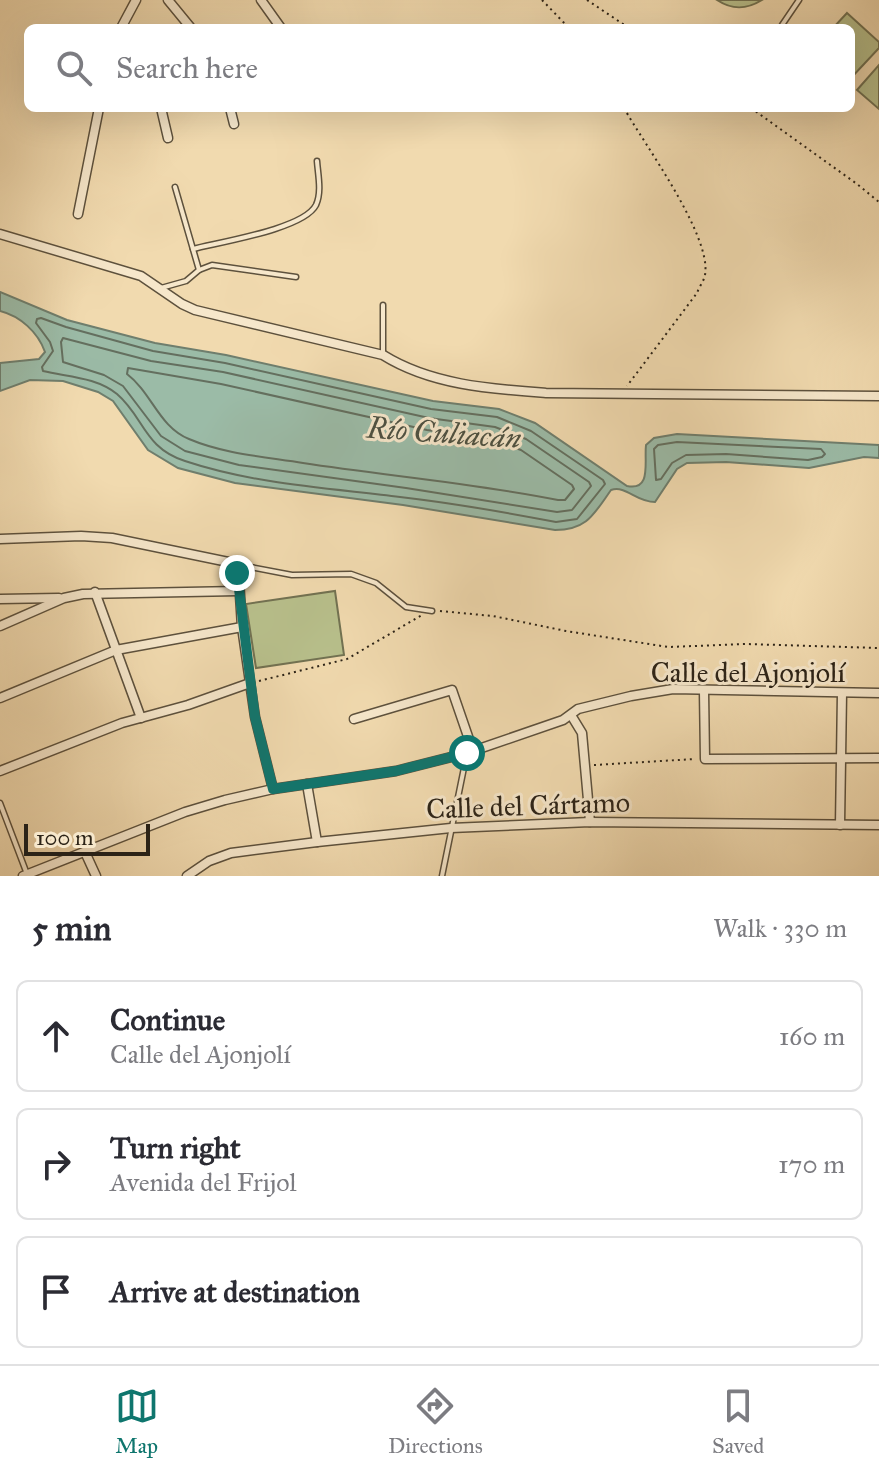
<!DOCTYPE html>
<html lang="en">
<head>
<meta charset="utf-8">
<style>
	:root { --surface:#fff; --page:#f7f7f7; --text:#2b2b33; --muted:#7c7c81; --line:#e1e1e2; --accent:#0f766e }
	body { margin:0; font-family:"IM FELL Great Primer",serif; background:var(--page); color:var(--text) }
	.scale { position:absolute; left:24px; bottom:20px; width:126px; box-sizing:border-box; padding-left:8px; border:4px solid #2c2317; border-top:0; font-size:22px; line-height:28px; white-space:nowrap; color:#2c2317; -webkit-text-stroke:6px #f6e7cb; paint-order:stroke }
	.stop { position:absolute; width:24px; height:24px; margin:-18px; border:6px solid #0f766e; border-radius:50%; background:#fff }
	.stop.end { background:#0f766e; border-color:#fff; box-shadow:0 2px 8px #0008 }
	.list { margin:0; padding:0; list-style:none }
	h2 { display:flex; justify-content:space-between; align-items:center; height:104px; margin:0; padding:0 32px; font-size:34px }
	h2 small { font-size:26px; font-weight:400; color:var(--muted) }
	.list li { display:grid; grid-template-columns:52px 1fr auto; gap:24px; align-items:center; box-sizing:border-box; height:112px; margin:0 16px 16px; padding:0 16px; border:2px solid var(--line); border-radius:12px }
	.list b { display:block; font-size:30px; white-space:nowrap }
	.list p { margin:0; font-size:26px; white-space:nowrap; color:var(--muted) }
	.list em { font-size:26px; font-style:normal; color:var(--muted) }
	.icon { flex:none; width:44px; height:44px; fill:none; stroke:currentColor; stroke-width:2; stroke-linecap:round; stroke-linejoin:round }
	.map { position:relative; flex:none; width:879px; height:876px; overflow:hidden }
	.search { position:absolute; background:var(--surface); box-shadow:0 8px 32px #0002; left:24px; right:24px; top:24px; height:88px; display:flex; align-items:center; gap:20px; box-sizing:border-box; padding:0 28px; border-radius:12px; color:var(--muted); font-size:30px }
	.sheet { height:488px; background:var(--surface) }
	nav { display:flex; justify-content:space-around; align-items:center; box-sizing:border-box; height:112px; border-top:2px solid var(--line); background:var(--surface); font-size:22px; color:var(--muted) }
	nav a { display:grid; justify-items:center; gap:4px }
	nav .on { color:var(--accent) }
	.map>svg:first-child { display:block }
</style>
</head>
<body>
<div class="map">
<svg width="879" height="876" viewBox="0 0 879 876">
	<rect width="100%" height="100%" fill="#f1daaf"/>
	<filter id="stains"><feTurbulence type="fractalNoise" baseFrequency=".0025" numOctaves="4"/><feColorMatrix values="0 0 0 0 .2 0 0 0 0 .09 0 0 0 0 .02 0 0 0 .5 -.17"/></filter>
	<radialGradient id="worn" r=".72"><stop offset=".6" stop-color="#630" stop-opacity="0"/><stop offset="1" stop-color="#630" stop-opacity=".3"/></radialGradient>
	<g fill="#b8c08c" stroke="#727252" stroke-width="2">
		<path d="M717,0H762C746,10 732,10 717,0Z"/>
		<path d="M847,13L879,42V48L851,78V28H833Z"/>
		<path d="M879,65V109L857,90Z"/>
		<path d="M335,591L344,655L256,668L246,604Z"/>
	</g>
	<path fill="#9bbba7" stroke="#6f7e6d" stroke-width="2" d="M0,292L67,320L155,343L226,355L433,401L499,409L535,423L627,486C652,491 644,462 646,445L654,438L677,434L879,445V458L864,457L809,468L726,462L687,463L677,469L655,502C636,502 626,485 611,490C594,514 587,530 555,530L403,505L235,483L178,468L148,450L113,401L98,392L63,381L30,380L0,391V363L39,359L45,352C38,332 20,316 0,311Z"/>
	<g fill="none" stroke-linecap="round" stroke-linejoin="round">
		<g stroke="#646f5f" stroke-width="2">
			<path d="M41,318L66,327L153,351L225,363L431,409L497,417L531,431L603,480L605,484L577,519L556,522C504,512 452,503 400,497C328,488 254,484 185,461C144,448 144,417 117,394C96,377 68,377 43,371L42,367L53,351L50,342L36,323L37,319Z"/>
			<path d="M63,338L151,361L223,372L429,418L495,427L526,439L589,482L591,486L572,510L557,512L406,488L239,465L185,451L161,436L123,386L104,375L63,362L61,342Z"/>
			<path d="M128,368L221,384L427,430L492,439L521,450L572,485L574,489L565,500H558C474,483 388,476 303,463C266,457 224,454 189,439C159,427 152,393 127,374Z"/>
			<path d="M677,442L821,449L825,454L822,457L808,460L726,454L686,455L672,463L661,479L656,480L654,449L658,445Z"/>
		</g>
		<defs>
			<g id="service">
				<path d="M782,25L799,0"/>
				<path d="M175,187L199,270"/>
				<path d="M193,249C220,242 304,229 316,205C322,192 318,175 317,161"/>
				<path d="M161,288L186,281L199,270L212,265L296,277"/>
				<path d="M383,355V305"/>
				<path d="M240,565L292,575L351,574L376,583L406,607L432,611"/>
				<path d="M0,803L27,874"/>
				<path d="M442,876L467,753"/>
			</g>
			<g id="minor">
				<path d="M168,0L191,28"/>
				<path d="M261,0L281,28"/>
				<path d="M121,28L136,0"/>
				<path d="M161,108L168,138"/>
				<path d="M230,108L234,124"/>
				<path d="M78,214L99,108"/>
				<path d="M0,234L141,276L182,304L195,310L383,355C431,385 491,389 546,393L879,396"/>
				<path d="M0,539L81,536L112,538L238,564L242,627L255,717L273,789"/>
				<path d="M95,592L141,718"/>
				<path d="M0,599L59,598"/>
				<path d="M0,626L64,598L83,594L238,591"/>
				<path d="M704,691L705,759L879,758"/>
				<path d="M0,698L116,650L242,627"/>
				<path d="M571,715L582,733L590,822"/>
				<path d="M354,719L452,690L473,751"/>
				<path d="M0,771L122,723L188,705L250,683"/>
				<path d="M307,784L317,842"/>
				<path d="M840,825L842,693"/>
				<path d="M85,852L96,876"/>
				<path d="M23,876L185,812L225,800L273,789L396,771L467,753L563,720L578,709L631,696L673,689L879,693"/>
				<path d="M187,876L209,861L231,853L317,842L451,828L590,822L879,825"/>
			</g>
		</defs>
		<use href="#service" stroke="#5d513d" stroke-width="7"/>
		<use href="#minor" stroke="#5d513d" stroke-width="11"/>
		<g stroke="#2c2317" stroke-width="2" stroke-dasharray="2 4" stroke-linecap="butt">
			<path d="M542,0L569,28"/>
			<path d="M587,0L629,28"/>
			<path d="M624,108C644,144 712,236 705,275C704,281 699,287 697,293L627,386"/>
			<path d="M751,108L857,184L879,202"/>
			<path d="M440,611L493,616L566,631L668,647L746,644L879,648"/>
			<path d="M259,681L347,659L422,615"/>
			<path d="M594,765L695,759"/>
		</g>
		<use href="#service" stroke="#f6e7cb" stroke-width="4"/>
		<use href="#minor" stroke="#f6e7cb" stroke-width="8"/>
	</g>
	<g fill="none" stroke-linecap="round" stroke-linejoin="round">
		<path stroke="#0f766e" stroke-width="10" d="M237,573L255,717L273,789L396,771L467,753"/>
	</g>
	<g text-anchor="middle" stroke-width="6" stroke-linejoin="round" paint-order="stroke">
		<g font-size="28" fill="#2c2317" stroke="#f6e7cb">
			<text x="748" y="682">Calle del Ajonjolí</text>
			<text transform="translate(528 805) rotate(-2)" y="10">Calle del Cártamo</text>
		</g>
		<g font-size="30" font-style="italic" fill="#4d5142" stroke="#f6e7cb">
			<text transform="translate(444 433) rotate(4)" y="10">Río Culiacán</text>
		</g>
	</g>
	<rect width="100%" height="100%" filter="url(#stains)"/>
	<rect width="100%" height="100%" fill="url(#worn)"/>
</svg>
<div class="scale">100 m</div>
<div class="stop" style="left:467px;top:753px"></div>
<div class="stop end" style="left:237px;top:573px"></div>
<div class="search"><svg class="icon" aria-label="search" viewBox="0 0 24 24"><circle cx="10" cy="10" r="6"/><path d="M15 15l6 6"/></svg>Search here</div>
</div>
<section class="sheet">
<h2>5 min<small>Walk · 330 m</small></h2>
<ul class="list">
<li><svg class="icon" aria-label="ahead" viewBox="0 0 24 24"><path d="M12 20V5M6 11l6-6 6 6"/></svg><div><b>Continue</b><p>Calle del Ajonjolí</p></div><em>160 m</em></li>
<li><svg class="icon" aria-label="right" viewBox="0 0 24 24"><path d="M7 20v-9h11M14 6l5 5-5 5"/></svg><div><b>Turn right</b><p>Avenida del Frijol</p></div><em>170 m</em></li>
<li><svg class="icon" aria-label="arrive" viewBox="0 0 24 24"><path d="M6 21V4h12l-3 4 3 4H6"/></svg><div><b>Arrive at destination</b></div></li>
</ul>
</section>
<nav>
<a class="on"><svg class="icon" aria-label="map" viewBox="0 0 24 24"><path d="M3 6l6-2 6 2 6-2v14l-6 2-6-2-6 2zM9 4v14M15 6v14"/></svg>Map</a>
<a><svg class="icon" aria-label="directions" viewBox="0 0 24 24"><path d="M12 3l9 9-9 9-9-9zM9 14v-3h6M13 9l2 2-2 2"/></svg>Directions</a>
<a><svg class="icon" aria-label="saved" viewBox="0 0 24 24"><path d="M7 4h10v16l-5-4-5 4z"/></svg>Saved</a>
</nav>
</body>
</html>
